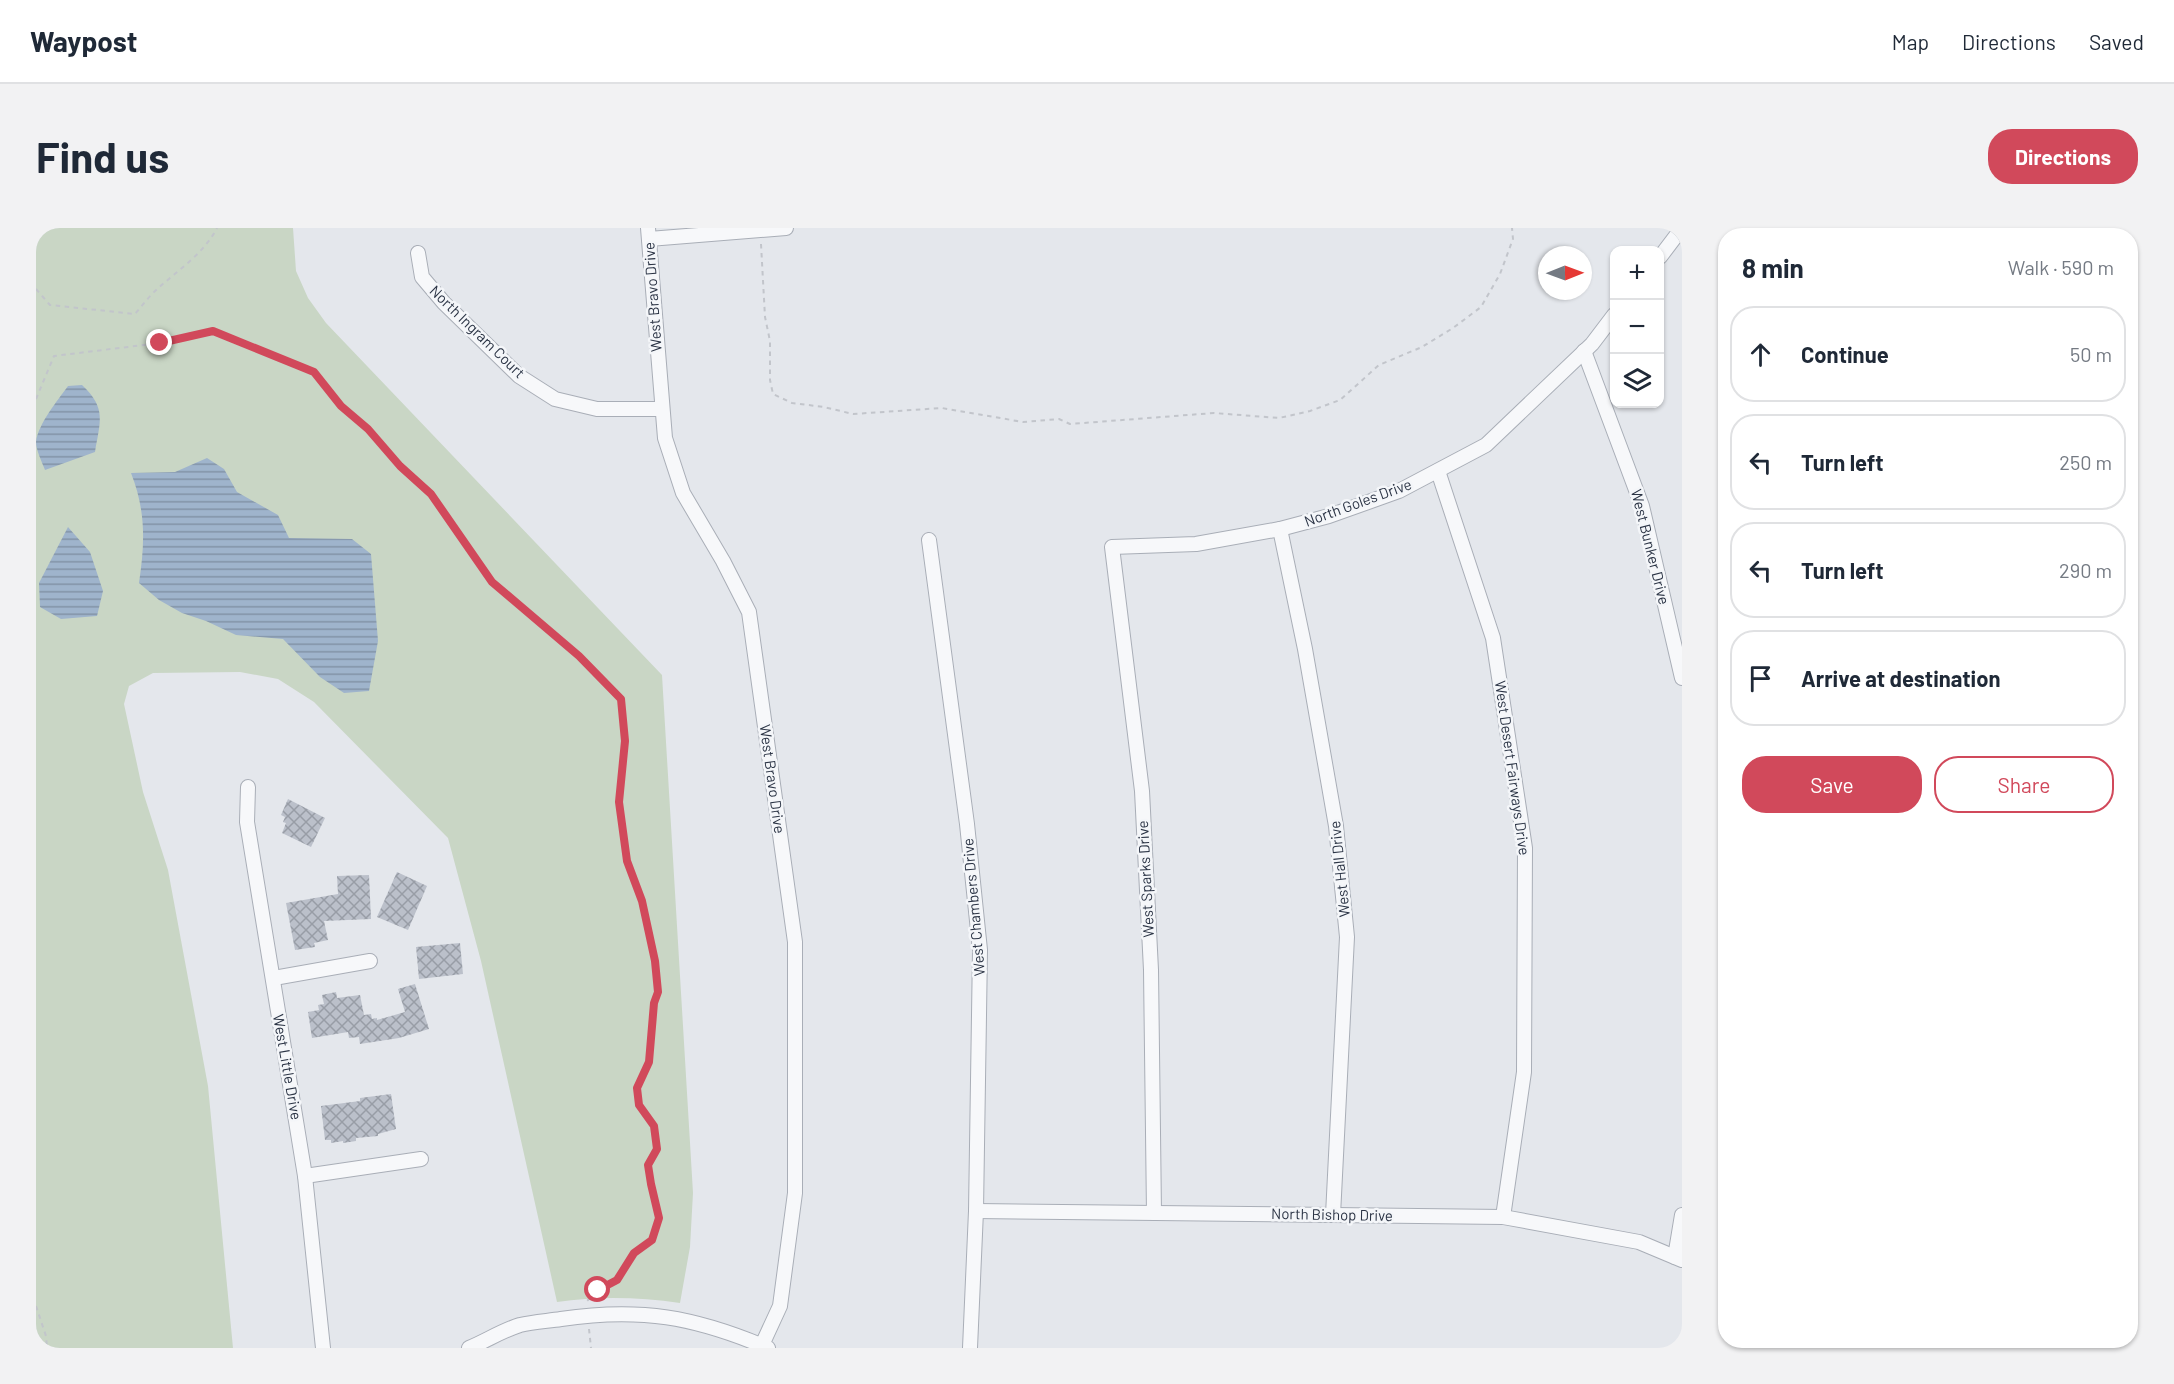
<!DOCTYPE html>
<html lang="en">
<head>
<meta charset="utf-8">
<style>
	:root { --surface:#fff; --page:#f2f2f3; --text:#1f2937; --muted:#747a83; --line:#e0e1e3; --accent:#d1495b }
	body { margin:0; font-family:Barlow,sans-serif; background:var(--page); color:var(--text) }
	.controls { position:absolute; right:18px; top:18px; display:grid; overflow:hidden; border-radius:12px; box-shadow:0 2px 4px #0004 }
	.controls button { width:54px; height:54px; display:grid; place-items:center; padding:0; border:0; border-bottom:2px solid var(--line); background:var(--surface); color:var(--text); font:30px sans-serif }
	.compass { position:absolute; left:1502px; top:18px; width:54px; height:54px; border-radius:50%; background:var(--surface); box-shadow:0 2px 4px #0004; rotate:89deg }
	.stop { position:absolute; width:18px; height:18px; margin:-14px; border:4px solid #d1495b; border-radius:50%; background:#fff }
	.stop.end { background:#d1495b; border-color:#fff; box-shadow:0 2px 6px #0008 }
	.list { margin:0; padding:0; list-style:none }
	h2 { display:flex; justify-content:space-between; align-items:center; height:78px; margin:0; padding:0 24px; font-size:26px }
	h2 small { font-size:20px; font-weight:400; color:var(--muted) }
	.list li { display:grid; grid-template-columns:39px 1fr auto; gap:18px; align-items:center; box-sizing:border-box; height:96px; margin:0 12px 12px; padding:0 12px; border:2px solid var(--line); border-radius:24px }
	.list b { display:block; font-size:22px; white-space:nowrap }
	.list em { font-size:20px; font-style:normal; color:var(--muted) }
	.actions { display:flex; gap:12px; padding:18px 24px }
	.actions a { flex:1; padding:14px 0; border:2px solid var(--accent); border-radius:24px; text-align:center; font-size:21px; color:var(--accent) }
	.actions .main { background:var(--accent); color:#fff }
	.icon { flex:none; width:33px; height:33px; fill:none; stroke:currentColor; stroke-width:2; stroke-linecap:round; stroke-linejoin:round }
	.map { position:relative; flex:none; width:1646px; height:1120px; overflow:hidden; border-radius:24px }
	header { display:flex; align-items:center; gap:36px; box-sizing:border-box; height:84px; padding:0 30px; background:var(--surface); border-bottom:2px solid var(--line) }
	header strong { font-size:28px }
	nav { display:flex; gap:33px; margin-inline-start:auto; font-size:21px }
	.intro { display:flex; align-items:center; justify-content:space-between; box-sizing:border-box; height:144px; padding:0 36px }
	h1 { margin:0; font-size:42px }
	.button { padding:15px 27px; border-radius:24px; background:var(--accent); color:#fff; font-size:21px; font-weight:700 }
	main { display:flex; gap:36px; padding:0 36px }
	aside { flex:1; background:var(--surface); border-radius:24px; box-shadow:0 2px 4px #0004 }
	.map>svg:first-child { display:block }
</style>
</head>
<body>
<header>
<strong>Waypost</strong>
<nav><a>Map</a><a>Directions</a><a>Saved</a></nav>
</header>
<div class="intro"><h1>Find us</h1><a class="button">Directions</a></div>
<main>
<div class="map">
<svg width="1646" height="1120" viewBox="0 0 1646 1120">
	<defs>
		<pattern id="water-rules" width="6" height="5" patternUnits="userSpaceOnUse" patternTransform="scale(1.5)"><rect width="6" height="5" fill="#9fb4cc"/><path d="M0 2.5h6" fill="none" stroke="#8293a7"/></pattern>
		<pattern id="building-cross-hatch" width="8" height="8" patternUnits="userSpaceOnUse" patternTransform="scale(1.5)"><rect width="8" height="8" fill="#bbc0ca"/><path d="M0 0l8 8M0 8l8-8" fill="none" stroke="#989da6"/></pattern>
	</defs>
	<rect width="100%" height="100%" fill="#e4e7ec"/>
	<path fill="#c9d6c5" d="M0,0H257L260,43L272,70L290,95L626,447L657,965L654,1019L644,1075C603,1069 562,1068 521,1074L445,733L412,610L278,474L242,451L204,444L117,445L93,458L88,476L107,564L132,642L172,858L197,1120H0Z"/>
	<g fill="url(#water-rules)">
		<path d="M46,157C71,180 64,194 59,224L9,242C6,234 0,222 0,214C2,196 22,172 32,158Z"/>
		<path d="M171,230L188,241L201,264L242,287L253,310L316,311L335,326L342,413L333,463L308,465L284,449L247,411L200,407L170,393L146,385L123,372L103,355C109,315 110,283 95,245L139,244Z"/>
		<path d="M32,299L54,324L67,363L61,388L25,391L4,379L3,355Z"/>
	</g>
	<g fill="url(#building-cross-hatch)">
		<path d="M252,571L289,590L275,619L246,605L250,595L247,594L249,589L245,587Z"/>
		<path d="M361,644L391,658L372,702L341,689Z"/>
		<path d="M333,647L335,691L288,693L292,712L278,715L279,719L259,722L250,675L302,666L301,648Z"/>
		<path d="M424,715L427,746L383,751L380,719Z"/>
		<path d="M379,756L393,801L363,810L324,816L323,809L313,810L312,804L276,810L272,784L283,782L282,777L288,776L286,767L300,764L301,770L324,767L328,787L335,786L336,791L341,790V792L369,784L362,761Z"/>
		<path d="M355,866L360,901L342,906V908L320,910V913L307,915V913L295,915V912H289L285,878L324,873V870Z"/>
	</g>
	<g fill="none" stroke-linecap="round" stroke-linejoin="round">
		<defs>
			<g id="street">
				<path d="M612,0L629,210L647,265L687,333L713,384L759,714V965L744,1078L726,1117"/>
				<path d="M613,11L750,0"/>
				<path d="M382,25L386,49L408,75L483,148L519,171L561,181H626"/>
				<path d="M1624,29L1646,0"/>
				<path d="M1548,123L1606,278L1646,450"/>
				<path d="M1402,243L1457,410L1489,620L1488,844L1467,989"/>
				<path d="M1244,301L1269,421L1300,598L1311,709L1297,987"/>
				<path d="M893,312L931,596L944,722L940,983L934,1120"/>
				<path d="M212,559L211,594L269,948L287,1120"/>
				<path d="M238,750L334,733"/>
				<path d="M269,948L385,931"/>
				<path d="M940,983L1467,989L1603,1014L1646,1032"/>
				<path d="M1118,985L1115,742L1106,563L1076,319L1160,316L1244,301L1293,288L1363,263L1450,217L1556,116L1578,87"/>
				<path d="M1639,1029L1646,987"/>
				<path d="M433,1120C450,1113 467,1102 484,1097C497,1094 512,1093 525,1091C604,1079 659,1089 732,1120"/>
			</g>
		</defs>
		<use href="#street" stroke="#a9aeb7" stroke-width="16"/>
		<g stroke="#c2c5cb" stroke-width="2" stroke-dasharray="4.5 4.5" stroke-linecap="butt">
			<path d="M725,16L729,89L734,113V152L737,166L756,175L788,179L817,186L906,180L987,194L1023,191L1034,196L1178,185L1243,190L1274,183L1304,172L1343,137L1386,119L1417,100L1445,79L1464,46L1477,11L1476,0"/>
			<path d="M0,61L14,77L99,86C105,79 111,71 118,64C139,44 167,27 181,0"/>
			<path d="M0,171L18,128L124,115L177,103L277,144L305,178L332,201L364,238L395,266L456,354L543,428L585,471L589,513L583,574L591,633L606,673L619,733L622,764L617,775L613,834L601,860L603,877L618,898L621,921L613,937L615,956L623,990L616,1012L598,1025L581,1052L562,1062L551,1073"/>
			<path d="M0,1078L10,1108L11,1120"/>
			<path d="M553,1101L555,1120"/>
		</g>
		<use href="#street" stroke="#f7f8fa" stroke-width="14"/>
	</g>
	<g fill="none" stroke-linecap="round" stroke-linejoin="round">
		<path stroke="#d1495b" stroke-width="8" d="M124,115L177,103L278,144L305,178L332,201L364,238L395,266L456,354L543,428L585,471L589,513L583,574L591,633L606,673L619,733L622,764L618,775L613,834L601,860L603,877L618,898L621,921L612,937L615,956L623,990L616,1012L598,1025L581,1052L562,1062"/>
	</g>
	<g text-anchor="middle" stroke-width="5" stroke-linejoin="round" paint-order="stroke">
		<g font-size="15" fill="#2b3445" stroke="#f4f6f9">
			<text transform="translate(617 69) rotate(-94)" y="5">West Bravo Drive</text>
			<text transform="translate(441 104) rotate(44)" y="5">North Ingram Court</text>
			<text transform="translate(1322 275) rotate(-20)" y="5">North Goles Drive</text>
			<text transform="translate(1614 319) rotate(76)" y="5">West Bunker Drive</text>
			<text transform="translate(1476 540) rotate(82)" y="5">West Desert Fairways Drive</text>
			<text transform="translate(736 551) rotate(82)" y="5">West Bravo Drive</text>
			<text transform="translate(1304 641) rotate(-96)" y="5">West Hall Drive</text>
			<text transform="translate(1110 651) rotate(-93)" y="5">West Sparks Drive</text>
			<text transform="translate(938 679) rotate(-95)" y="5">West Chambers Drive</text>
			<text transform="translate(251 839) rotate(80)" y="5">West Little Drive</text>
			<text transform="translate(1296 987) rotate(1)" y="5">North Bishop Drive</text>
		</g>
	</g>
</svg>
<div class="controls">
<button>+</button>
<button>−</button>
<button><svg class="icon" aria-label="layers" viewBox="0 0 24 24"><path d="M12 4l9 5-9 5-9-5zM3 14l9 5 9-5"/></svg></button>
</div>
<svg class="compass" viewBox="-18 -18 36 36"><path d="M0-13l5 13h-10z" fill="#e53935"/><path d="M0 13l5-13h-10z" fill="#747a83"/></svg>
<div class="stop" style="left:562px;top:1062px"></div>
<div class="stop end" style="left:124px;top:115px"></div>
</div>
<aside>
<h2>8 min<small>Walk · 590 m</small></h2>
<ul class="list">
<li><svg class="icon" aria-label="ahead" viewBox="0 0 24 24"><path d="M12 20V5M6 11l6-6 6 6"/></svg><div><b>Continue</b></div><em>50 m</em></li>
<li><svg class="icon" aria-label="left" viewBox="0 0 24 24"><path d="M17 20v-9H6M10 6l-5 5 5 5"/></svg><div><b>Turn left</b></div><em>250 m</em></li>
<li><svg class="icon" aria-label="left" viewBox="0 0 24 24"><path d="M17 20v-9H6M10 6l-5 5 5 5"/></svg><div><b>Turn left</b></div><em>290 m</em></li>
<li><svg class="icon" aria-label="arrive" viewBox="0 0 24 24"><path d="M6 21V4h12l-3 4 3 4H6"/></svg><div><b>Arrive at destination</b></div></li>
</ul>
<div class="actions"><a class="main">Save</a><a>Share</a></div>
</aside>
</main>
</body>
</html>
